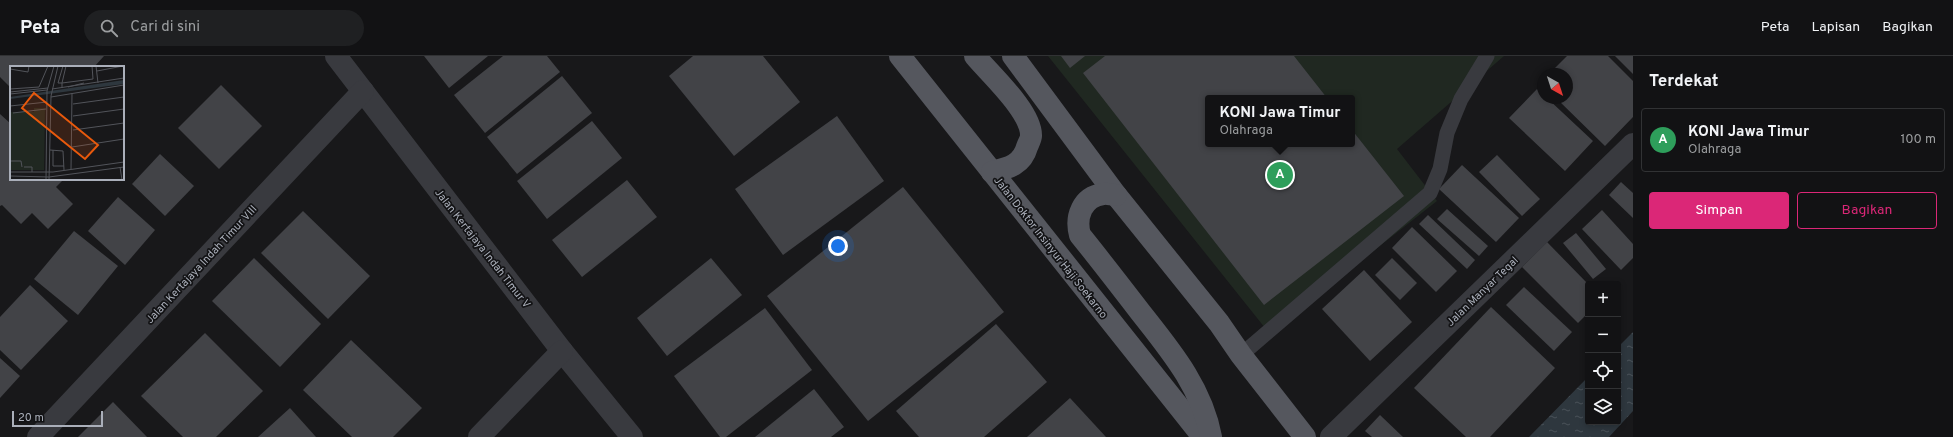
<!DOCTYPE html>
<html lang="id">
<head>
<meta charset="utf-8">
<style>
	:root { --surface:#121214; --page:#1f2022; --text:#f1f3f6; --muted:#9c9ea0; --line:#313234; --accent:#db2777 }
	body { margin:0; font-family:Overpass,sans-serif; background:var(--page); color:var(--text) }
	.controls { position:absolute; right:12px; bottom:12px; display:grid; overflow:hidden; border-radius:4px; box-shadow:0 2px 6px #0003 }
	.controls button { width:36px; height:36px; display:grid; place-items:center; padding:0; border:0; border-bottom:1px solid var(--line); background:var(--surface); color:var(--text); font:20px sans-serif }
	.compass { position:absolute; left:1537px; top:12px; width:36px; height:36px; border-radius:50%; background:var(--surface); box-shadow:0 2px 6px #0003; rotate:141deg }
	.scale { position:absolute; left:12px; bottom:10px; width:91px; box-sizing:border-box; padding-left:4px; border:2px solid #aaafba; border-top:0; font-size:11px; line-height:14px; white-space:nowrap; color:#aaafba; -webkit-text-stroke:3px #131315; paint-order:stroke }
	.you { position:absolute; left:838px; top:190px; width:14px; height:14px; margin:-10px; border:3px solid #fff; border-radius:50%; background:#1a73e8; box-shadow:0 0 0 6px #1a73e833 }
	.badge { display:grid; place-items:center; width:26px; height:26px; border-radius:50%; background:var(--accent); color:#fff; font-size:13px; font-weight:700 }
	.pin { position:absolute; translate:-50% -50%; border:2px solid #fff; box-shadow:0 1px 4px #0006 }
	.popup { position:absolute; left:1205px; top:39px; width:150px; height:52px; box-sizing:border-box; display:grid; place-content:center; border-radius:4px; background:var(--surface); filter:drop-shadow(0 1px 3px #0005); font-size:13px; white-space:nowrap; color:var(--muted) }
	.popup b { font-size:15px; color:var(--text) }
	.popup::after { content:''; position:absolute; left:50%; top:100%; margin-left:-8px; border:8px solid transparent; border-top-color:var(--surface) }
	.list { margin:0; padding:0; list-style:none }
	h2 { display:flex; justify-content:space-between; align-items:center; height:52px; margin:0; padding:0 16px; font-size:17px }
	h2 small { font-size:13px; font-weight:400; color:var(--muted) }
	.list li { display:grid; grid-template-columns:26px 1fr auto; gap:12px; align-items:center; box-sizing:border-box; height:64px; margin:0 8px 8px; padding:0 8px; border:1px solid var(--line); border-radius:4px }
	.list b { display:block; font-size:15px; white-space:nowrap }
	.list p { margin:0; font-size:13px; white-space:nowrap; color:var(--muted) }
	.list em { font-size:13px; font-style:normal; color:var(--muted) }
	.actions { display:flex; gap:8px; padding:12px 16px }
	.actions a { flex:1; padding:9px 0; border:1px solid var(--accent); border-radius:4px; text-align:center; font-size:14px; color:var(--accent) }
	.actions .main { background:var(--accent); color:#fff }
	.icon { flex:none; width:22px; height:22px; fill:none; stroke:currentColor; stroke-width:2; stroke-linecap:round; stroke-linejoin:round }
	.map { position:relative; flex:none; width:1633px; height:381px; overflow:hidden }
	header { display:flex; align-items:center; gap:24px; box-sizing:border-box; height:56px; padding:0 20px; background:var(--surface); border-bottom:1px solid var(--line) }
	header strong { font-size:19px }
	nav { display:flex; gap:22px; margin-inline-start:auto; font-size:14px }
	.search { width:280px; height:36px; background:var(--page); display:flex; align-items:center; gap:10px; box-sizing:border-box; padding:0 14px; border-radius:22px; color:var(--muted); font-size:15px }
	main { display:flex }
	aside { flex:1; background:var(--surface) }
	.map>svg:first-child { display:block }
</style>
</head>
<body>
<header>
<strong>Peta</strong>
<div class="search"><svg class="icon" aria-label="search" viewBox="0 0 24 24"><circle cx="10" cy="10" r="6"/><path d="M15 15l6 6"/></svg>Cari di sini</div>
<nav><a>Peta</a><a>Lapisan</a><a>Bagikan</a></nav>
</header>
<main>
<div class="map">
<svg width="1633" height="381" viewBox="0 0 1633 381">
	<defs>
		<pattern id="water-ripples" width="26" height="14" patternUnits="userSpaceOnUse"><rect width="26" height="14" fill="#2e373e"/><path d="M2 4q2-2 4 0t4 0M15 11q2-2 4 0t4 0" fill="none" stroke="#4a5158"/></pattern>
	</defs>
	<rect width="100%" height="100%" fill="#18181a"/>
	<path fill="#202821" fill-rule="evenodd" d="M1048,0H1504L1397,93L1437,145L1269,277ZM1208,42H1352V88H1208Z"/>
	<path fill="url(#water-ripples)" d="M1633,276V355L1609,381H1529L1588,321V366H1618V291Z"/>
	<g fill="#424347">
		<path d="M0,0H104L94,11H11V32L0,21Z"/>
		<path d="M424,0H488L449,32Z"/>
		<path d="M503,0H547L560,16L485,77L454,39Z"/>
		<path d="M693,0H763L800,46L734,100L669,20Z"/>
		<path d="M1061,0H1085L1070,12Z"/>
		<path d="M1105,0H1294L1327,42H1208V88H1352V74L1404,140L1264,249L1083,17Z"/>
		<path d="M1567,0H1608L1633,25V61L1605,90L1556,42H1567V18H1549Z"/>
		<path d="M1615,0H1633V18Z"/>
		<path d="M562,20L592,57L517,118L487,81Z"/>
		<path d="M221,29L262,70L219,113L178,72Z"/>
		<path d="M1537,33L1543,39V42H1547L1593,85L1565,115L1509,62Z"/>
		<path d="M0,58L11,68V123H64L56,131L73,148L48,173L32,157L21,168L2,149L0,150Z"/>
		<path d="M837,60L884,125L783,199L735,133Z"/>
		<path d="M592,65L622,102L547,163L517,125Z"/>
		<path d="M160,98L194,130L165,160L132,128Z"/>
		<path d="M1497,99L1540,143L1522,160L1479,116Z"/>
		<path d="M1462,109L1519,162L1496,186L1439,133Z"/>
		<path d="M627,124L657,161L582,221L552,184Z"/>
		<path d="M1621,126L1633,137V162L1609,139Z"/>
		<path d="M903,131L1004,256L868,365L767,240Z"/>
		<path d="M118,141L155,174L125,209L88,175Z"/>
		<path d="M1447,153L1488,190L1479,200L1437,163Z"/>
		<path d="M1602,154L1633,188V202L1621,214L1582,173Z"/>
		<path d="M303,155L370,220L328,263L261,197Z"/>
		<path d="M1428,159L1475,204L1467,213L1419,168Z"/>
		<path d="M1412,171L1457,215L1436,236L1392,192Z"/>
		<path d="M74,175L118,210L78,259L34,223Z"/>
		<path d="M1576,177L1606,213L1593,223L1563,187Z"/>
		<path d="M1547,186L1588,228V257L1578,267L1522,211Z"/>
		<path d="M254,202L321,268L280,311L212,245Z"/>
		<path d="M711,202L742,239L667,300L637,262Z"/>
		<path d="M1392,202L1417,227L1400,244L1375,219Z"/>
		<path d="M1364,214L1412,266L1370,305L1322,253Z"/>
		<path d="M30,229L68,265L21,314L0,294V261Z"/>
		<path d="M1524,231L1572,276L1554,295L1506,249Z"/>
		<path d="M1491,251L1555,312L1490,381H1466L1414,332Z"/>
		<path d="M765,252L812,314L726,381H720L674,320Z"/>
		<path d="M996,268L1047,326L984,381H919L896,355Z"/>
		<path d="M205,277L263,335L216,381H183L141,340Z"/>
		<path d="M351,284L422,352L393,381H352L303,334Z"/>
		<path d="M0,302L20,320L0,342Z"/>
		<path d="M814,333L844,371L831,381H755Z"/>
		<path d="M1070,342L1106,381H1027Z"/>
		<path d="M113,346L147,381H78Z"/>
		<path d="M290,352L316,381H258Z"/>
		<path d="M1380,359L1403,381H1372L1365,375Z"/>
	</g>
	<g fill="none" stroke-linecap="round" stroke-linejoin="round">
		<path stroke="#393a3f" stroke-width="15" d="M1241,299L1430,137L1440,113L1447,77L1461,43L1487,0"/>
		<g stroke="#393a3f" stroke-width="22">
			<path d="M336,0L562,295L632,381"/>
			<path d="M38,381L363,35"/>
			<path d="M479,381L562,295"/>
			<path d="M1331,381L1633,88"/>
		</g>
		<g stroke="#55575e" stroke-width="22">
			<path d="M900,0L1203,381"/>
			<path d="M975,0C990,18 1032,56 1031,80C1031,83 1028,88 1027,91C1022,109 1008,112 992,116"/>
			<path d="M1013,0L1116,139L1219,267L1241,299L1305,381"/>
			<path d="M1116,139C1112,139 1107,137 1103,138C1082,141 1075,161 1080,179C1101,205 1121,231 1141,257C1171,295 1202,332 1211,381"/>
		</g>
	</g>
	<g text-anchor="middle" stroke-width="3.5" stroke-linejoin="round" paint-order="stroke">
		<g font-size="11" fill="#aaafba" stroke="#131315">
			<text transform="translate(1051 191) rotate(52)" y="4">Jalan Doktor Insinyur Haji Soekarno</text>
			<text transform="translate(483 192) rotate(52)" y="4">Jalan Kertajaya Indah Timur V</text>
			<text transform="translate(201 208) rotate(-47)" y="4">Jalan Kertajaya Indah Timur VIII</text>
			<text transform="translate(1482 235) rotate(-44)" y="4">Jalan Manyar Tegal</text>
		</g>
	</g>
	<g transform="translate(10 10)">
		<rect width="114" height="114" fill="#18181a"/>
		<path d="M24,42H35L34,104H0V46H24Z" fill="#202821"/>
		<path d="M114,14V18L0,33V31Z" fill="#2e373e"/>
		<path fill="none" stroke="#52545a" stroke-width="1" d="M56,0L52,17L83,13L82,0M86,0L88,17M0,3L18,6L19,0M87,5L113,0M58,21L74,17M52,22V17H48L53,0M0,23L29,21L38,0M42,23L114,12M0,26L38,22M0,28L37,24M41,31L114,19M63,38L114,31M0,40L37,36M3,47L36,43M63,50L114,43M63,64L114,57M62,81L114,73M40,84L53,85L54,104M43,84V100H54M0,95H11L12,101M14,101H22V106M110,101L112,114M61,103L62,27M0,106H43L114,96M0,110L39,111L114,101M36,114L37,25L44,0M39,114L41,30L48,0"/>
		<path fill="#e8590c" fill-opacity="0.15" stroke="#e8590c" stroke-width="2" d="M24,27L88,79L75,93L12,42Z"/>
		<rect width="114" height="114" fill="none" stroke="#aaafba" stroke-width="2"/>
	</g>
</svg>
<div class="controls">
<button>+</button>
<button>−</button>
<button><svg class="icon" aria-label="locate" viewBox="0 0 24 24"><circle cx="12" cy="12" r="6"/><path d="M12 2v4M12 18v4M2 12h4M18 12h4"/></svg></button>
<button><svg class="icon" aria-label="layers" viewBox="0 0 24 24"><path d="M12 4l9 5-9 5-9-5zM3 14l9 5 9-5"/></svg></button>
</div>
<svg class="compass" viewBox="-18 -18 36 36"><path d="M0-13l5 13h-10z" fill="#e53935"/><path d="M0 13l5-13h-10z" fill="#9c9ea0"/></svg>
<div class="scale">20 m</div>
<div class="you"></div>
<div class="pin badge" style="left:1280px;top:119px;background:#2e9e5b">A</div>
<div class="popup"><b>KONI Jawa Timur</b>Olahraga</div>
</div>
<aside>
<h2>Terdekat<small></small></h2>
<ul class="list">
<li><span class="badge" style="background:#2e9e5b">A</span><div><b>KONI Jawa Timur</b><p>Olahraga</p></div><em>100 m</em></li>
</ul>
<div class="actions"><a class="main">Simpan</a><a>Bagikan</a></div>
</aside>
</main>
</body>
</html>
